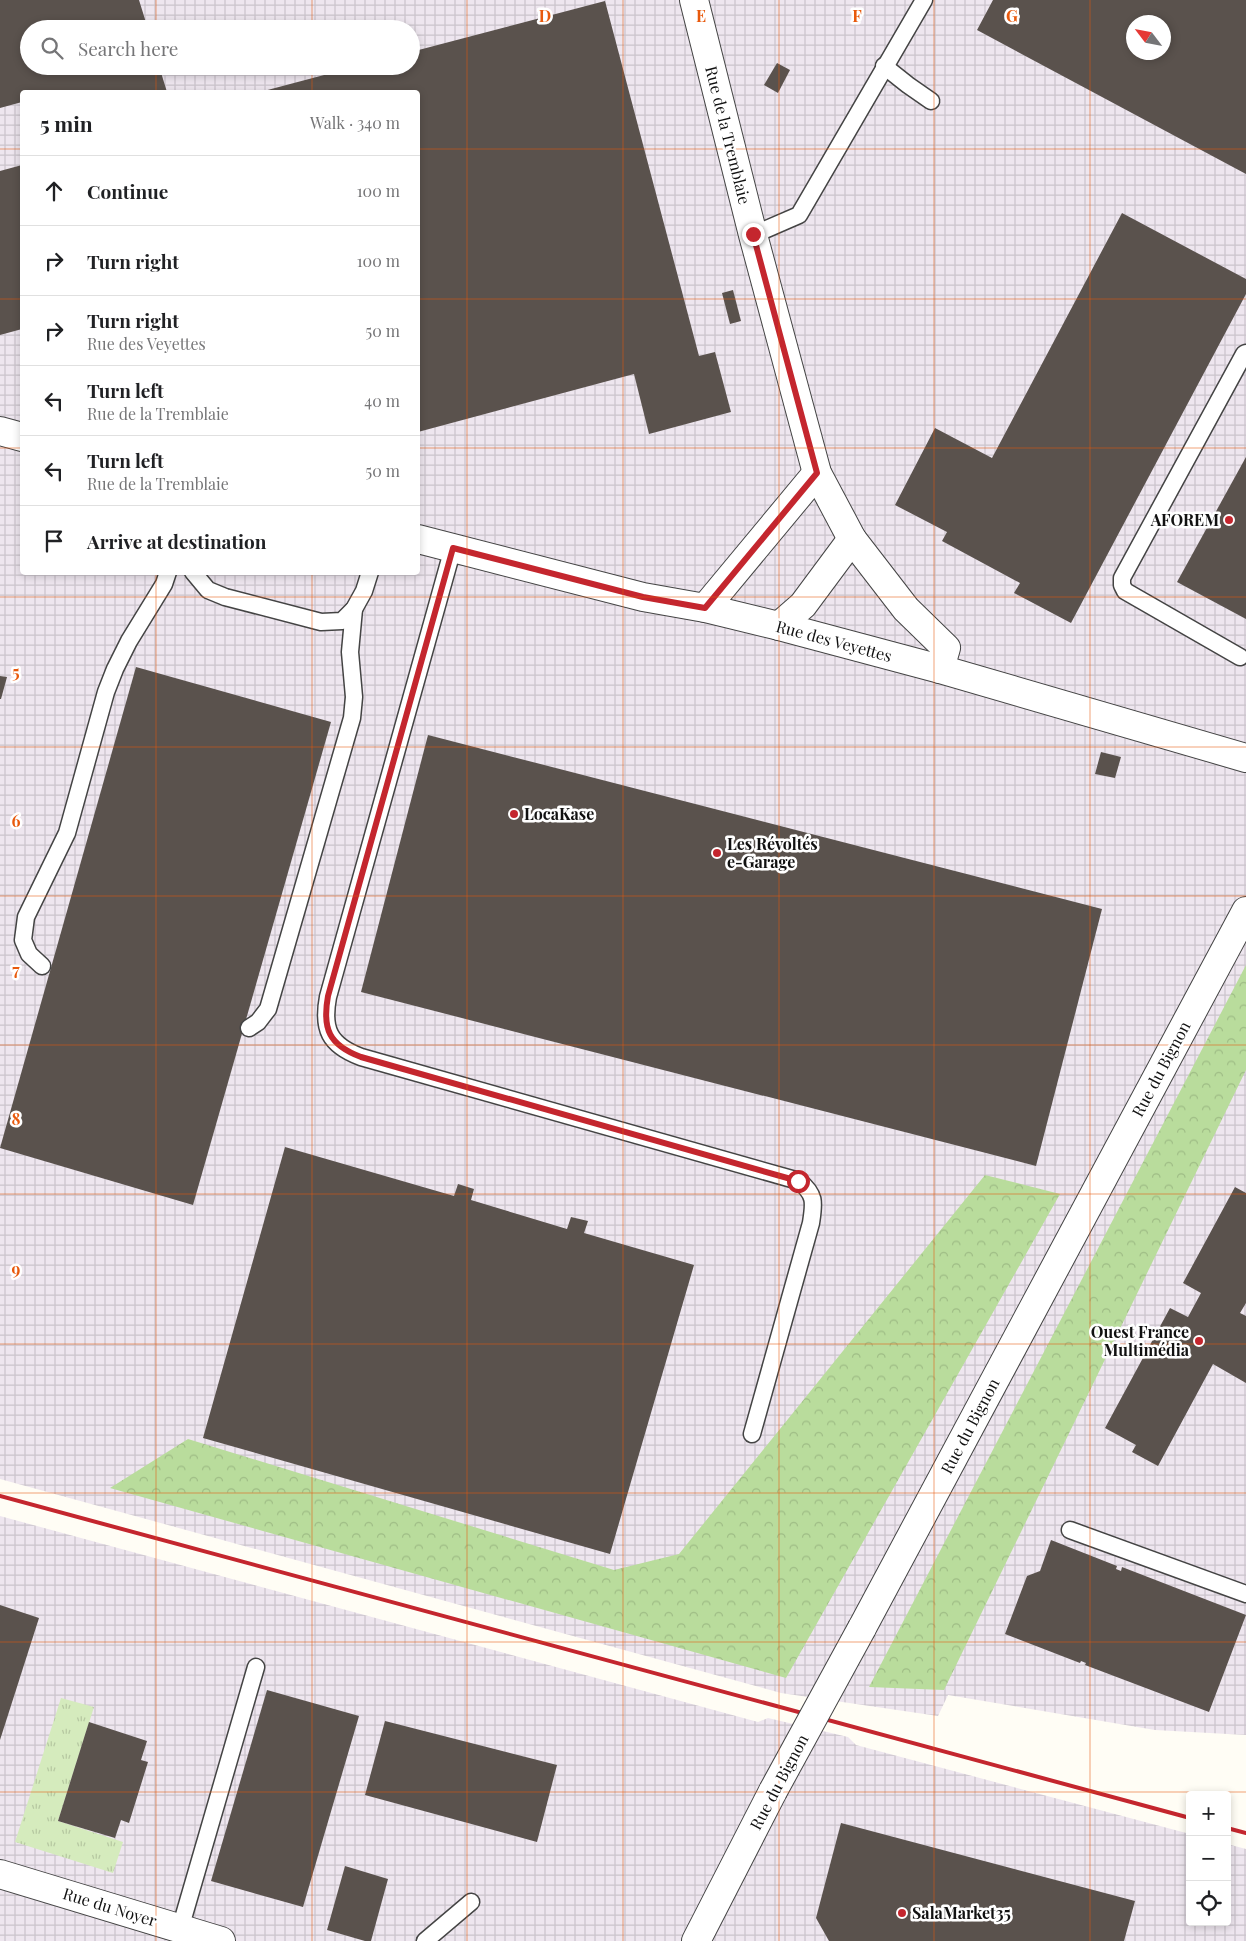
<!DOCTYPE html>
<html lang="en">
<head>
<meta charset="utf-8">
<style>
	:root { --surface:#fff; --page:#f2f2f2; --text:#202124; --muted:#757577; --line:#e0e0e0 }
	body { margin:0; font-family:"Playfair Display",serif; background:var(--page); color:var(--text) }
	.controls { position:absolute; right:15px; bottom:15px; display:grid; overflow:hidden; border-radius:5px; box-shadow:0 2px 8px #0003 }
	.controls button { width:45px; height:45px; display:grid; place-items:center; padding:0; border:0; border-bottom:1px solid var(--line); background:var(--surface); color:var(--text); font:25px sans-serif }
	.compass { position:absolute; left:1126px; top:15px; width:45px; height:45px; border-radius:50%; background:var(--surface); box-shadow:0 2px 8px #0003; rotate:302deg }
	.stop { position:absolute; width:15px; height:15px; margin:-11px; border:4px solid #c4262e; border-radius:50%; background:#fff }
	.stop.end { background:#c4262e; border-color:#fff; box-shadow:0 1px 5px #0008 }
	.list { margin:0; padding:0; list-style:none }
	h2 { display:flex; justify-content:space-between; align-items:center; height:65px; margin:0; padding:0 20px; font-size:21px }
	h2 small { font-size:16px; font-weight:400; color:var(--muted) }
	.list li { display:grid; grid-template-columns:32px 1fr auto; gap:15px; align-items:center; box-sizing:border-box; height:70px; padding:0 20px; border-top:1px solid var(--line) }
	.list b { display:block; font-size:19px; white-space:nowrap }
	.list p { margin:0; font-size:16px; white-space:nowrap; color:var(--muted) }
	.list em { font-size:16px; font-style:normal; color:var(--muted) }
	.icon { flex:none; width:28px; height:28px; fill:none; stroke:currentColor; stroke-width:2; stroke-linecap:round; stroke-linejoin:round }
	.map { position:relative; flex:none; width:1246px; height:1941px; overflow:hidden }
	.search { position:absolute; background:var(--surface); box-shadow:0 2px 8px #0003; left:20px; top:20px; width:400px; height:55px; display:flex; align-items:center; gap:12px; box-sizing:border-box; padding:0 18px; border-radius:28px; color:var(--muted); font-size:19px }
	.panel { position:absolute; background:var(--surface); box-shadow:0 2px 8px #0003; left:20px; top:90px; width:400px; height:485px; border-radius:5px }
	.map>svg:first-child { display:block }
</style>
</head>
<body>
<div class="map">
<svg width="1246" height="1941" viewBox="0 0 1246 1941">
	<defs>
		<pattern id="industrial-grid" width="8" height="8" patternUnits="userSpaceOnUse" patternTransform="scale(1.25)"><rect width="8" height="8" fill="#eee6ef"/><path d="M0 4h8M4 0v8" fill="none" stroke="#cbc4cc"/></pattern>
		<pattern id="grass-tufts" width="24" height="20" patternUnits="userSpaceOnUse" patternTransform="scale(1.25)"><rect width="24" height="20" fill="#d5ebbd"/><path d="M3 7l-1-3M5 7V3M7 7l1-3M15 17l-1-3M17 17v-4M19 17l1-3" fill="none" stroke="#b6c8a1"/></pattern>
		<pattern id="forest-crowns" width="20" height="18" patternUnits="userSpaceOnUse" patternTransform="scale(1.25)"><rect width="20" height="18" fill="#b9dc9c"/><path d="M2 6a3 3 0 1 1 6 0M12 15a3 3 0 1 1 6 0" fill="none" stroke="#9ebc85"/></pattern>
	</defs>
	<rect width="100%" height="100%" fill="#fffdf5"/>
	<g fill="url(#industrial-grid)" fill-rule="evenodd">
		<path d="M0,0H1246V1735L1155,1730L948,1695L938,1716L781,1693L0,1479ZM1134,22H1164V52H1134ZM29,29H411V66H29ZM22,92H418V572H22Z"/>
		<path d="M0,1516L758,1722L768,1718L848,1737L856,1745L1190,1834V1922H1227V1844L1246,1849V1941H0Z"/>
	</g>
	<path fill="url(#grass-tufts)" d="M61,1698L94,1707L58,1821L123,1842L113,1873L15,1842Z"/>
	<g fill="url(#forest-crowns)">
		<path d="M1246,965V1070L944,1690L869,1687Z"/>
		<path d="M985,1175L1060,1194L786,1678L110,1488L188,1439L614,1570L679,1554Z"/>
	</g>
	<g fill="#5a524d" fill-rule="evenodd">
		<path d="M0,0H139L148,29H29V66H159L167,92H22V102L0,108Z"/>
		<path d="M993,0H1246V174L977,30ZM1134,22H1164V52H1134Z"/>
		<path d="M605,1L699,356L715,352L731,412L649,434L634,374L418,432V92H260L358,66H411V52Z"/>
		<path d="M777,63L790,70L778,93L764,85Z"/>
		<path d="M22,165V329L0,335V171Z"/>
		<path d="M1122,213L1246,279V294L1071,623L1014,593L1020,583L942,541L947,532L895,505L935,428L992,458Z"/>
		<path d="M733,290L741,321L730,324L722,293Z"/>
		<path d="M1246,457V619L1177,582Z"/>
		<path d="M136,667L331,722L193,1205L0,1148Z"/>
		<path d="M0,676L7,677L1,699H0Z"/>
		<path d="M428,735L1102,909L1036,1166L361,992Z"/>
		<path d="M1101,752L1121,757L1115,778L1095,774Z"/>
		<path d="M285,1147L454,1196L458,1184L474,1189L471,1200L567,1229L571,1217L588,1221L584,1233L694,1265L610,1554L203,1438Z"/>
		<path d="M1235,1187L1246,1193V1303L1240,1313L1246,1316V1383L1213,1364L1158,1466L1132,1452L1136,1445L1105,1428L1170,1308L1188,1317L1201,1293L1183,1283Z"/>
		<path d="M1051,1540L1117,1566L1116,1569L1121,1571L1122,1567L1246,1615L1209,1712L1085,1665L1086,1663L1081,1661L1080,1663L1005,1634L1027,1576L1040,1571Z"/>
		<path d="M0,1605L39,1618L0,1740Z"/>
		<path d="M267,1690L359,1716L303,1907L211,1881Z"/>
		<path d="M385,1721L557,1765L537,1842L365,1795Z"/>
		<path d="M89,1722L147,1741L141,1760L148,1762L129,1823L121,1820L115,1838L58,1821Z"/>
		<path d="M841,1823L1135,1901L1124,1941H829L816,1918Z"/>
		<path d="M345,1866L388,1879L371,1941H365L327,1930Z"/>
	</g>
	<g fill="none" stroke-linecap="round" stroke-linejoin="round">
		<defs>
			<g id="service">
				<path d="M884,66L908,85L931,101"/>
				<path d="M753,235L799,215L924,0"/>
				<path d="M453,548L328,997C322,1029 329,1045 361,1057L799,1181C816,1195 814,1203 811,1223L752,1434"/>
				<path d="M193,572L208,590L225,597L321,622L342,621L354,609L364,591L370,572"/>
				<path d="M1240,657L1125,591L1122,585V578L1244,354L1246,353"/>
				<path d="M42,966L29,954L23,940L26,917L67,833L106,692L115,669L129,641L164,584L168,572"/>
				<path d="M249,1028L258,1022L268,1009L352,718L354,697L350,652L354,609"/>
				<path d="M1070,1530L1246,1594"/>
				<path d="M180,1929L256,1667"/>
				<path d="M425,1941L471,1902"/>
			</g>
			<g id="minor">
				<path d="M694,0L753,235L817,473L852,539L906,609L946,648L940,669"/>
				<path d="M705,608L817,473"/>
				<path d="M779,626L803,605L852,539"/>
				<path d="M0,1874L221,1941"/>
			</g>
			<g id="tertiary">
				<path d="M0,431L22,437"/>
				<path d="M418,539L643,597L705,608L779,626L940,669L1246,758"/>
				<path d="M862,1628L1246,911"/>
				<path d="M696,1941L773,1791"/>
			</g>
		</defs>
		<use href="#service" stroke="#444" stroke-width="19"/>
		<use href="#minor" stroke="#444" stroke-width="30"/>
		<use href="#tertiary" stroke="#444" stroke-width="30"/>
		<use href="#service" stroke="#fff" stroke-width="16"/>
		<use href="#minor" stroke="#fff" stroke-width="28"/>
		<use href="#tertiary" stroke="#fff" stroke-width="28"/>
		<g stroke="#c4262e" stroke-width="4">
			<path d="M0,1496L1190,1818"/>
			<path d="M1227,1828L1246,1833"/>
		</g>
		<defs>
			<path id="tertiary-bridge" d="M773,1791L862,1628"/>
		</defs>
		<use href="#tertiary-bridge" stroke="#444" stroke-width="30" stroke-linecap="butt"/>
		<use href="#tertiary-bridge" stroke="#fff" stroke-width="28"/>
	</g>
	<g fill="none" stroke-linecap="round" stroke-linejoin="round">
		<path stroke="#c4262e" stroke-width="6" d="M753,234L817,473L705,608L643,597L453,548L328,996C322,1029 329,1045 361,1057L798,1181"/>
	</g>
	<path fill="none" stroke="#e8590c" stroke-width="1" stroke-opacity="0.55" d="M156,0V29M312,0V29M467,0V1941M623,0V1941M779,0V1941M934,0V1941M1090,0V1941M156,66V92M312,66V92M0,149H22M418,149H1246M0,299H22M418,299H1246M0,448H22M418,448H1246M156,572V1941M312,572V1941M0,597H1246M0,747H1246M0,896H1246M0,1045H1246M0,1194H1246M0,1344H1246M0,1493H1246M0,1642H1246M0,1792H1246"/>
	<g fill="#c4262e" stroke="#fff" stroke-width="2">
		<circle cx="1229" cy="520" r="5"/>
		<circle cx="514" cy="814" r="5"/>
		<circle cx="717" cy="853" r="5"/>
		<circle cx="1199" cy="1341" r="5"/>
		<circle cx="902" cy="1913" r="5"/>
	</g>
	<g text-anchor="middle" stroke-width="5" stroke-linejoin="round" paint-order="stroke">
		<g font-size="16" fill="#111" stroke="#fff">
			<text transform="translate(728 135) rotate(76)" y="6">Rue de la Tremblaie</text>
			<text transform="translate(834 641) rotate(15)" y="6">Rue des Veyettes</text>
			<text transform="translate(1161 1069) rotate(-62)" y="6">Rue du Bignon</text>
			<text transform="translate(970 1426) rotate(-62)" y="6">Rue du Bignon</text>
			<text transform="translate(779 1782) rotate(-62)" y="6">Rue du Bignon</text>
			<text transform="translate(110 1907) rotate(17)" y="6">Rue du Noyer</text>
		</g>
		<g font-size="16" font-weight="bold" fill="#111" stroke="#fff" text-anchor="start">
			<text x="1219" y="526" text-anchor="end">AFOREM</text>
			<text x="524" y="820">LocaKase</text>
			<text x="727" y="850">Les Révoltés<tspan x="727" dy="18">e-Garage</tspan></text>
			<text x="1189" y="1338" text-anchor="end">Ouest France<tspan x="1189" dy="18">Multimédia</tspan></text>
			<text x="912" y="1919">SalaMarket35</text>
		</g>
	</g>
	<g font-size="16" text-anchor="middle" font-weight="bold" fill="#e8590c" stroke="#fff" stroke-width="5" stroke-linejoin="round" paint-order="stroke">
		<text x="545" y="22">D</text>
		<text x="701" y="22">E</text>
		<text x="857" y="22">F</text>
		<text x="1012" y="22">G</text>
		<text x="16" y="678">5</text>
		<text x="16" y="827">6</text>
		<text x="16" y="976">7</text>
		<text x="16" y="1125">8</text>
		<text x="16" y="1275">9</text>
	</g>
</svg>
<div class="controls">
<button>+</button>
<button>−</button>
<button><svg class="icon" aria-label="locate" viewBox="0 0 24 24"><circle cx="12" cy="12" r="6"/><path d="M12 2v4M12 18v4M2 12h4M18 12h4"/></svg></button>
</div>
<svg class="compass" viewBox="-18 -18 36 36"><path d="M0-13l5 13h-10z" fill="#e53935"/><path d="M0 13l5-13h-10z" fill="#757577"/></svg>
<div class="stop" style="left:798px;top:1181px"></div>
<div class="stop end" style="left:753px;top:234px"></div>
<div class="search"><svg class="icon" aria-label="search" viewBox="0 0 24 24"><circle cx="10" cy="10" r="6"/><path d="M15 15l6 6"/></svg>Search here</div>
<section class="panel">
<h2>5 min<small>Walk · 340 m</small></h2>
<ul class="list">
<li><svg class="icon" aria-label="ahead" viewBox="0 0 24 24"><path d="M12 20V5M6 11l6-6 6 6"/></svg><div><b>Continue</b></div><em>100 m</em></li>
<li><svg class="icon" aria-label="right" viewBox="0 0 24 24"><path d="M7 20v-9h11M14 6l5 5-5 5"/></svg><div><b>Turn right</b></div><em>100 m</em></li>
<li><svg class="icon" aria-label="right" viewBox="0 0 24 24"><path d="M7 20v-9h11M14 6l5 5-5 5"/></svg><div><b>Turn right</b><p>Rue des Veyettes</p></div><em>50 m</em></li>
<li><svg class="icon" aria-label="left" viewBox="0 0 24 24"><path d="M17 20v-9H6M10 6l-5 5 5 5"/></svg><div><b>Turn left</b><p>Rue de la Tremblaie</p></div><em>40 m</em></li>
<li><svg class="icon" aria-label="left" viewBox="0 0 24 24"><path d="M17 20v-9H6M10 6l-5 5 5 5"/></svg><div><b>Turn left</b><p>Rue de la Tremblaie</p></div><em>50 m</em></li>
<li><svg class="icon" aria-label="arrive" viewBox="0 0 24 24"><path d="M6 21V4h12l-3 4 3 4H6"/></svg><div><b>Arrive at destination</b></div></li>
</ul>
</section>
</div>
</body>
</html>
